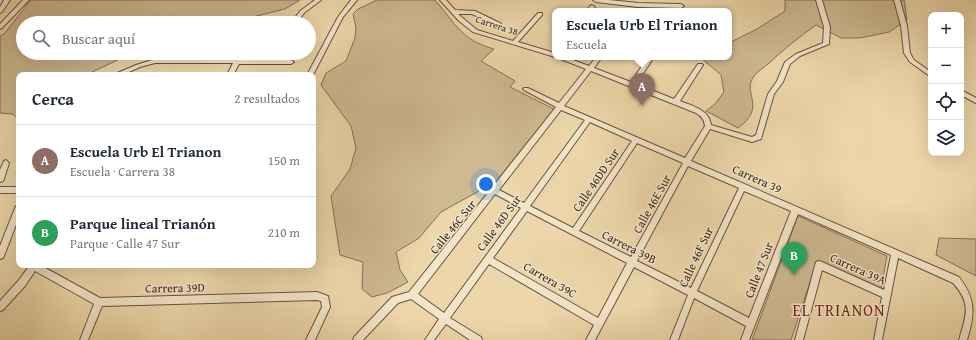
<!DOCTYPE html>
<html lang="es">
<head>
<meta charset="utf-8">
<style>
	:root { --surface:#fff; --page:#f2f2f3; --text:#1f2937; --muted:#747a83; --line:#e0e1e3; --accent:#8f2418 }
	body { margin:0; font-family:"Gentium Book Plus",serif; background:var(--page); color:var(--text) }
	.controls { position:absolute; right:12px; top:12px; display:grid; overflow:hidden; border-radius:8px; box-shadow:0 4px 16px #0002 }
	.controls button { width:36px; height:36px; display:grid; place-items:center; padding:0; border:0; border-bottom:1px solid var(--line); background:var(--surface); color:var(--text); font:20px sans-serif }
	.you { position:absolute; left:486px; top:184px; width:14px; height:14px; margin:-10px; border:3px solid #fff; border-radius:50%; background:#1a73e8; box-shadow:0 0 0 6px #1a73e833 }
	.badge { display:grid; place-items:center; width:26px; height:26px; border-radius:50%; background:var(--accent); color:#fff; font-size:13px; font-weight:700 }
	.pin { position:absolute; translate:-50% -33px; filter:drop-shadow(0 1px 2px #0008) }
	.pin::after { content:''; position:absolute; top:21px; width:14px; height:12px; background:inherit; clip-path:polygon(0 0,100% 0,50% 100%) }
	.popup { position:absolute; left:552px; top:8px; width:180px; height:52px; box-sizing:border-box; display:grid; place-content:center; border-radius:8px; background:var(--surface); filter:drop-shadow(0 1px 3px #0005); font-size:13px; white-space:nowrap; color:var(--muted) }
	.popup b { font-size:15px; color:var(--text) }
	.popup::after { content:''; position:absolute; left:50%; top:100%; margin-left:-8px; border:8px solid transparent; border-top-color:var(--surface) }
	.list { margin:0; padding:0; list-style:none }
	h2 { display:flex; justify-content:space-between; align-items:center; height:52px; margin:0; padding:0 16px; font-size:17px }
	h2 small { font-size:13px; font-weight:400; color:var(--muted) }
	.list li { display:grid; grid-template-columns:26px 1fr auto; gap:12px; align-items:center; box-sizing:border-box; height:72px; padding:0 16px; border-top:1px solid var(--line) }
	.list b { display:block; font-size:15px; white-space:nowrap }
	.list p { margin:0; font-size:13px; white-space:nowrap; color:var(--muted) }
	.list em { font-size:13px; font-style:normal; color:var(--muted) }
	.icon { flex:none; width:22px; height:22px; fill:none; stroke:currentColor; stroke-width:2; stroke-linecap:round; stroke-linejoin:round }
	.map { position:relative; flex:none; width:976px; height:340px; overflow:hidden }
	.search { position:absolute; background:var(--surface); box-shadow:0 4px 16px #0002; left:16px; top:16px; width:300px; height:44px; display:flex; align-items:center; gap:10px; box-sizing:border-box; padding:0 14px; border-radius:22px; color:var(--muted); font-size:15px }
	.panel { position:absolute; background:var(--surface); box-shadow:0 4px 16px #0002; left:16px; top:72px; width:300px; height:196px; border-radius:8px }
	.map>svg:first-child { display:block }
</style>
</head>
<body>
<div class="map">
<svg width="976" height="340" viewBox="0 0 976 340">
	<rect width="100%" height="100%" fill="#edd7aa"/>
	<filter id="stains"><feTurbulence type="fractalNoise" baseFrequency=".005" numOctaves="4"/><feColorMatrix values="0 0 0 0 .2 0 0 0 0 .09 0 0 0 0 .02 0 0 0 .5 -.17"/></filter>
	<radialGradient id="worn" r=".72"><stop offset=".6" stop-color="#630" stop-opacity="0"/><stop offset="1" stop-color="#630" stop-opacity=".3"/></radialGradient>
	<g fill="#ceb992" stroke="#847058">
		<path d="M31,0H300L285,9L228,23H23V53H132L86,75H19V120L13,114L0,113V36L4,34Z"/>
		<path d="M377,0H435C456,24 461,40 494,49L481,61L515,81L510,87L554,109L497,181L441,212L419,238L396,252L400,270L408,282L387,293L372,297L362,289L363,262L340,255L331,196L350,169L356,148L351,126L321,85L326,73L346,61L355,38L356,28L353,14L358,9Z"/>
		<path d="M785,0H904L907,20L889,32L860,38H841L816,25C799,37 783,50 768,64C763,68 757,72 754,76C741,94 768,106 738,128L706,111L715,104L724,92L721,75L700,57H729V43L757,29L785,11Z"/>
		<path d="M798,216L887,256L881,289L817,261L791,340H752Z"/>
		<path d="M939,238L976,239V276L936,255Z"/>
	</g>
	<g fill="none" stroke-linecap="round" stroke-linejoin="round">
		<defs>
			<g id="street">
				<path d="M4,0H10L2,12L0,13V7Z"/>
				<path d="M23,0H29L2,28L0,29V24Z"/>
				<path d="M315,0H321L304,13L297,23H291L300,11Z"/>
				<path d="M351,0H357L343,17L313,75H307L338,17Z"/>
				<path d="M440,0H446L455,10L475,11L500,23L501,24L498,26L472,14H458L477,30L513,41L538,13H542V15L518,42L555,53V57L473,32L459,21Z"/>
				<path d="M593,0H609L638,3L681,4L684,6L681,8L638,7L596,2Z"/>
				<path d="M816,0H822L830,27L829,44L800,56L790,64L783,82L774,94L761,139L752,142L710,129L691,161L959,277C976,299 975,314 967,340H959C966,315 972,304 953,283L898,258L882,340H874L882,297L822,270L803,340H795L816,262L819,261L822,262L884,290L891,255L798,214L749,340H741L746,326L694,298L678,340H670L688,295L634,267L595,340H586L594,325L489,264L450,318L481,337L482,340H470L446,324L434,340H425L439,319L411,299L398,303L363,340H353L354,337L392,297L409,292L556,107L524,90L523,89L524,88H528L559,103L586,69L558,58L557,57H565L589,66L596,57H602L594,68L631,82L648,57H654L636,84L674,99L698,64H702L703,65L680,101C692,106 709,109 711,125L752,137L756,135L768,94L777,81L785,62L796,54L823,43L824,27ZM591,71L696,113C701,116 704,119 705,126L685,158L564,106ZM561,110L585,120L524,203L499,190ZM590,122L632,141L573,228L530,206ZM637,143L683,163L631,257L579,231ZM688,166L739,188L691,288L637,261ZM744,191L791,211L749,318L697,291ZM495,194L521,208L444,313L418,294ZM527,211L627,263L598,318L493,258Z"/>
				<path d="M894,0H900L907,26L910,53L914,60L931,72V77L910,62L904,53L901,26Z"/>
				<path d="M592,5L595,7L592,11H586L590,6Z"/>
				<path d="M274,53H280L277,60H291L294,62L291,64H239L233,75H227L233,63H155L140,67L122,75H114L115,74L136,65L155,59L271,60Z"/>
				<path d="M961,90L976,98V103L961,95Z"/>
				<path d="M6,160L9,163L4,179L3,181L0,182V170L4,161Z"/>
				<rect x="0" y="187" width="19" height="6"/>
				<path d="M19,205V217L4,256L3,258L0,259V246L15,208L16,206Z"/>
				<path d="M30,265H40L100,298L317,292L328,296L330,307L315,340H306L322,307L321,301L317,300L102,306L88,340H80L94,304L35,271L25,286L3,310L0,311V301L19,280Z"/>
			</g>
		</defs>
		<use href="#street" stroke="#665340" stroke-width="2"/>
		<use href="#street" fill="#f3e5c8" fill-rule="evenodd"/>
	</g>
	<g text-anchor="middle" stroke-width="3" stroke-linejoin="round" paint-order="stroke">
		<g font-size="10" fill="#39271d" stroke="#f3e5c8">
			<text transform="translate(497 25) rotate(18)" y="4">Carrera 38</text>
		</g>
		<g font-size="12" fill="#39271d" stroke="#f3e5c8">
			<text transform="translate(757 179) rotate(24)" y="4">Carrera 39</text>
			<text transform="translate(596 180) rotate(-56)" y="4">Calle 46DD Sur</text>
			<text transform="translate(652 204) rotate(-61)" y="4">Calle 46E Sur</text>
			<text transform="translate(499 223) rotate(-54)" y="4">Calle 46D Sur</text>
			<text transform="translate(453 227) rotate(-51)" y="4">Calle 46C Sur</text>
			<text transform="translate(629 247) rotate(27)" y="4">Carrera 39B</text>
			<text transform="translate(696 257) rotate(-65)" y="4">Calle 46F Sur</text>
			<text transform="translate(858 269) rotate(24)" y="4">Carrera 39A</text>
			<text transform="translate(759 270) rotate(-69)" y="4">Calle 47 Sur</text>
			<text transform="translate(550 280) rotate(30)" y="4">Carrera 39C</text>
			<text transform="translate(175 288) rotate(-1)" y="4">Carrera 39D</text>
		</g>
		<g font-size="16" letter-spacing="1" fill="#7a1f14" stroke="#f3e5c8">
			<text x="839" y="316">EL TRIANON</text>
		</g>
	</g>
	<rect width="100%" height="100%" filter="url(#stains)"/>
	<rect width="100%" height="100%" fill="url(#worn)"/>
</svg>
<div class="controls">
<button>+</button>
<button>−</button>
<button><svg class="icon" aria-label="locate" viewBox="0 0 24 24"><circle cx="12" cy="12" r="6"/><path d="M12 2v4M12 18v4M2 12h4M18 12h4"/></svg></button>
<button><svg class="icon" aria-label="layers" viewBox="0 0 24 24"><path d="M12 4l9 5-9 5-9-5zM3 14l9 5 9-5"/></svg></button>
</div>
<div class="you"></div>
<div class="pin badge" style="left:642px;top:106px;background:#8d6e63">A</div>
<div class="popup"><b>Escuela Urb El Trianon</b>Escuela</div>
<div class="pin badge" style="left:794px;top:275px;background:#2e9e5b">B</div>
<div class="search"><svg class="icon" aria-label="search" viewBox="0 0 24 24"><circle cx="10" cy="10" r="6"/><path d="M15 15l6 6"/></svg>Buscar aquí</div>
<section class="panel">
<h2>Cerca<small>2 resultados</small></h2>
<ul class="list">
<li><span class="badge" style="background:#8d6e63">A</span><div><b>Escuela Urb El Trianon</b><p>Escuela · Carrera 38</p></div><em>150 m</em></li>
<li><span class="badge" style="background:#2e9e5b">B</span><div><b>Parque lineal Trianón</b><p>Parque · Calle 47 Sur</p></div><em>210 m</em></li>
</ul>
</section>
</div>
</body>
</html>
